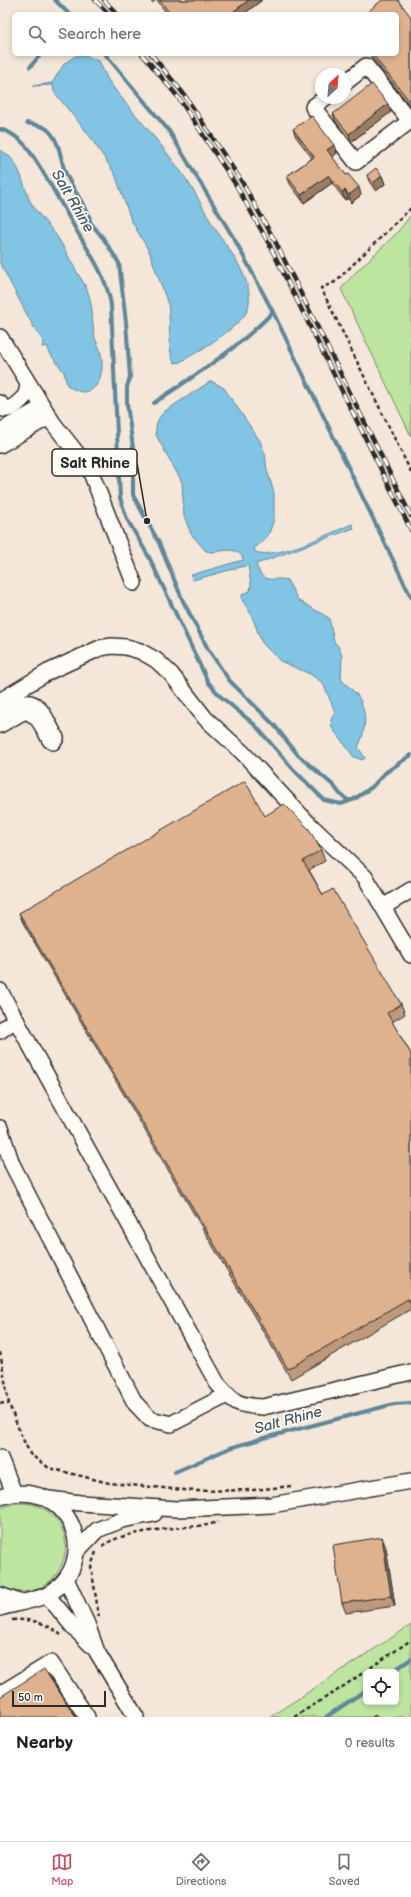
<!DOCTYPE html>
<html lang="en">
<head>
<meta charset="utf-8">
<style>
	:root { --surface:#fff; --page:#f6f6f6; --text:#202124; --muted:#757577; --line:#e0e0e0; --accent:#d1495b }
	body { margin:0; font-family:"Balsamiq Sans",sans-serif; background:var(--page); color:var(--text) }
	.controls { position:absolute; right:12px; bottom:12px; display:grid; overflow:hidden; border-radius:6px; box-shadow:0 2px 6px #0003 }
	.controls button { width:36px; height:36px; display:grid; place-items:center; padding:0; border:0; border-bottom:1px solid var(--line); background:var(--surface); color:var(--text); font:20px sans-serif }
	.compass { position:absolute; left:315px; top:68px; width:36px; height:36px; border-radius:50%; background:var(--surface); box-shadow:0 2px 6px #0003; rotate:26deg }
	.scale { position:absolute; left:12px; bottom:10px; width:94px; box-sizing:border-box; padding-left:4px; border:2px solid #2b2b2b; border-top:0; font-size:11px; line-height:14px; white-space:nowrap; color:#2b2b2b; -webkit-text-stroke:3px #fdfcf7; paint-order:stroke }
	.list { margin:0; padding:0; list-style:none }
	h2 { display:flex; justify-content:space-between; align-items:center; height:52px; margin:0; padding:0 16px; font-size:17px }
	h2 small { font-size:13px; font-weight:400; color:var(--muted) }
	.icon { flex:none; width:22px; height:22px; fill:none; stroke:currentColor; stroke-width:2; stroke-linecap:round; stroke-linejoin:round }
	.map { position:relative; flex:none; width:411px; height:1717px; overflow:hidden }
	.search { position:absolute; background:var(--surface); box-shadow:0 2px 6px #0003; left:12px; right:12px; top:12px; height:44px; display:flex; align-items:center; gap:10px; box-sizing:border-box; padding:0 14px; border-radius:6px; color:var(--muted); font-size:15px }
	.sheet { height:124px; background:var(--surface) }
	nav { display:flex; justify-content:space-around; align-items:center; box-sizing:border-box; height:56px; border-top:1px solid var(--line); background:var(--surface); font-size:11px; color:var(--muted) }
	nav a { display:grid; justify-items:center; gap:2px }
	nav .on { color:var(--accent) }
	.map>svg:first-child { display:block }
</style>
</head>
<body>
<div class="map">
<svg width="411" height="1717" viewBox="0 0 411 1717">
	<rect width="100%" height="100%" fill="#f4e6d8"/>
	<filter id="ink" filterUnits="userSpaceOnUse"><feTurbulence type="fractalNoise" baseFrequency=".025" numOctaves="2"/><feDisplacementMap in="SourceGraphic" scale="8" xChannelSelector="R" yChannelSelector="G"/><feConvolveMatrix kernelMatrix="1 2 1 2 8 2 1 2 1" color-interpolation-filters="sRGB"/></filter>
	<g filter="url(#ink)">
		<g fill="#bde5a0" stroke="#748866" fill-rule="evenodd">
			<path d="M411,215V436L341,289L354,274L397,233Z"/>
			<path d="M16,1503C22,1503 29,1503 35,1505C95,1527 58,1615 0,1586V1508Z"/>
			<path d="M411,1625V1717H270ZM366,1672H396V1702H366Z"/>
		</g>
		<g fill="#82c4e3" stroke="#5f8799">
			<path d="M85,55L99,61L108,80L116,91C140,121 167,150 188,182C197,195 204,210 212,224C226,246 258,283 247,311C241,326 195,354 180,362L175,363C167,357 171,317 168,304L149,251L131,220L115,174L89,135L54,92L53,85L32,86L52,83L64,64L75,56Z"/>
			<path d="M0,150C20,159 22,183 30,201C36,212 44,220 52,230C63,243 69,259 78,274C81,279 85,284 87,290C93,304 92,320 94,334C95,341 100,347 101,354C106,378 93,405 67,385L64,372L51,355L47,346L42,347L44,342L33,326L0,263Z"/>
			<path d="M211,381L224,388L260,441L265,454L267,470L274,493V519L268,536L254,549L255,552C277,560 330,533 352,524L354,528L256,564C263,587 273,576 287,580L298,600L329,618L334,642L338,646L342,656L341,679C346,685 352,689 357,695C368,710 366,732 358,747L365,758L362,760L354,757L332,728L331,720L335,712L323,683L310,674L280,661L262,643L251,614L241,598L243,594L250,591L251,585L248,565L193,580L191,575L243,560V558C234,543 219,555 206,551L191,534L184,516L182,482L156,435C155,424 158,418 165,411Z"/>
		</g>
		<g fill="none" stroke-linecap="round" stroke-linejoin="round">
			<g stroke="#5f8799" stroke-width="4">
				<path d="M55,0L69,14"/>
				<path d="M105,54L169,131L236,242L273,312L411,597"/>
				<path d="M30,67L41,54"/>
				<path d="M27,123C35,125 44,125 50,132C61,144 60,160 66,174C73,189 82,201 89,215L90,222L103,238L119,263L126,322L130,377L127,387V404L133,448V495L159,543L183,601L208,649L229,680L275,726L298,755L334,786L340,794L348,800H353L372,787L385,773L411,755"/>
				<path d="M0,129C10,132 18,137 25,145C44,170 58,199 74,226C89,253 106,274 111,305L120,498L127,519L150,559L208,682L220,696L255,725L293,769L324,800L341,804L352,800"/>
				<path d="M154,403C196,375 238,348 273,312"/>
				<path d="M175,1472L230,1448L264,1438L394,1404L411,1403"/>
				<path d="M392,1672L411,1659"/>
				<path d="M326,1717L366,1690"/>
			</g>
			<defs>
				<g id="minor">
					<path d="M345,83L366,66L411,122"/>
					<path d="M325,98L313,107L356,162L410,121"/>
					<path d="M0,337L53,423L90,470L134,583"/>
					<path d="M0,403L3,409C12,411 20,401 26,395L28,384"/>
					<path d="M0,431L43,407"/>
					<path d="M0,445L49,417"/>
					<path d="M0,701L48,672L100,648L112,646L126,647L140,651L156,660L171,674L205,718L243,753L308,823L365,877L411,955"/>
					<path d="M0,712C36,690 40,708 56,738L53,742L50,740C43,728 39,715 25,711L0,725"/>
					<path d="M383,907L411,890"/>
					<path d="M0,991L217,1383C235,1403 235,1405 263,1407L411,1372"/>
					<path d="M0,1031L16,1019"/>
					<path d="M0,1128L12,1164L135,1403L150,1419L171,1424L227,1395"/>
					<path d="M0,1458L14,1493"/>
					<path d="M0,1497C70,1474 105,1562 47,1595C37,1600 13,1604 0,1608"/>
					<path d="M49,1499L80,1503L177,1509L271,1505L411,1481"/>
					<path d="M76,1552L97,1530L122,1520L154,1514"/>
					<path d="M66,1579L87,1624L97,1652L136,1717"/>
					<path d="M0,1595L19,1602"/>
					<path d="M47,1595L75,1629L94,1648"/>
					<path d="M0,1694L51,1663L87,1717"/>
				</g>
			</defs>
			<use href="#minor" stroke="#2b2b2b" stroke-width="18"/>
			<g stroke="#2b2b2b" stroke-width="2.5" stroke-dasharray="4 3" stroke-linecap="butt">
				<path d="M411,208L335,282L321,288L411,472"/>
				<path d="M0,1352L9,1404L21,1435L30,1454L49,1468L109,1483L195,1491L253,1490L292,1486"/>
				<path d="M0,1403L9,1404"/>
				<path d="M102,1546C123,1530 180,1528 207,1525L218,1522"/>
				<path d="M96,1552L91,1566L99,1617"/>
				<path d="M12,1620C33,1619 45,1622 61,1635"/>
				<path d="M294,1717L338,1690L411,1640"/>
			</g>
			<use href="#minor" stroke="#fdfcf7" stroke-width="15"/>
			<defs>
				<g id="rail">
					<path d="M95,0L109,14"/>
					<path d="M104,0L117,14"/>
					<path d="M142,54L178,97L236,185L269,244L411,530"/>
					<path d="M151,54L183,93L242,182L275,241L411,516"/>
				</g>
			</defs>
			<use href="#rail" stroke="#2b2b2b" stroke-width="4.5"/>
			<use href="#rail" stroke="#fdfcf7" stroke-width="3" stroke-dasharray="9" stroke-linecap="butt"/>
		</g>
		<g fill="#bf997b" stroke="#2b2b2b">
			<path d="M157,0H262L244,14H167Z"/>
			<path d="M411,17V107L369,54H397Z"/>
			<path d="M391,112L351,142L336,122L333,114Z"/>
			<path d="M293,129L337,153L332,157L361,195L351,203L348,198L345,200L332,183L304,203L290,184L287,176L312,158L296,137Z"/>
			<path d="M367,175L382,176L385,184L376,191L370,183Z"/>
			<path d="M265,816L321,850L325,861L309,870L323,895L401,1004L405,1014L392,1022L411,1054V1309L291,1379L23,923L19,913Z"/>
			<path d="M386,1548L395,1606L346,1613L342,1603Z"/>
		</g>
		<g fill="#9b7d64" stroke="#2b2b2b">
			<path d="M151,0H156L152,3Z"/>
			<path d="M249,0H262L244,14H230Z"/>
			<path d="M388,104L391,112L351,142L349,134Z"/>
			<path d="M334,145L337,153L330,158L327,150Z"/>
			<path d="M329,175L332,183L304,203L301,195Z"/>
			<path d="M382,176L385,184L376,191L373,183Z"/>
			<path d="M359,187L361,195L351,203L349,195Z"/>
			<path d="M345,190L348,198L345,200L342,192Z"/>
			<path d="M382,1537L386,1548L395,1606L391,1596Z"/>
		</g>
		<g fill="#deb28f" stroke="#2b2b2b">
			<path d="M160,0H249L230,14H170Z"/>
			<path d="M382,0H398L411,17V103L372,54H397V14H365Z"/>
			<path d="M372,84L388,104L349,134L333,114Z"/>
			<path d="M312,116L334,145L327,150L346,175L348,174L359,187L349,195L345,190L342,192L329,175L301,195L287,176L314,157L293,129Z"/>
			<path d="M376,168L382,176L373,183L367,175Z"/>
			<path d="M245,781L265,816L284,804L309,829L321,850L303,861L323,895L333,889L401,1004L387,1013L411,1054V1304L408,1299L288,1369L19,913Z"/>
			<path d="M382,1537L391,1596L342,1603L333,1545Z"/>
			<path d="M44,1669L76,1717H0V1697Z"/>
			<path d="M375,1715L377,1717H372Z"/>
		</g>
	</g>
	<g text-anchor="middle" stroke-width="3.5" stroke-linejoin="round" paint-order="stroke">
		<g font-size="15" font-style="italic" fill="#455962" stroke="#fdfcf7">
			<text transform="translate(73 201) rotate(60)" y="5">Salt Rhine</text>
			<text transform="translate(288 1420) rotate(-15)" y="5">Salt Rhine</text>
		</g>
	</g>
	<path fill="none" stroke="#2b2b2b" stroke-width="1.5" d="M147 521L137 463"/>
	<circle fill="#2b2b2b" stroke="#fdfcf7" stroke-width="1.5" cx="147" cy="521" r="4"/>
	<rect fill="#fdfcf7" stroke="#2b2b2b" stroke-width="1.5" x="52" y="449" width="85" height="27" rx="4"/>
	<g font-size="15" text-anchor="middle" font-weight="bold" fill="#2b2b2b">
		<text x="95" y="468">Salt Rhine</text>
	</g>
</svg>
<div class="controls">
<button><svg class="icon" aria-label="locate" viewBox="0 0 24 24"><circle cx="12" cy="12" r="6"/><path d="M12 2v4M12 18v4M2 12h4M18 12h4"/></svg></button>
</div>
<svg class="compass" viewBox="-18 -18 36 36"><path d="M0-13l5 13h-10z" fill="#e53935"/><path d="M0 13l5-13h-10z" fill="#757577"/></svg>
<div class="scale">50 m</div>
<div class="search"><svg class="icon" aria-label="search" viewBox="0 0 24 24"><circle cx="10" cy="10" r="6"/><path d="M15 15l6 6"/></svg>Search here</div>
</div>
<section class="sheet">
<h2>Nearby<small>0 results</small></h2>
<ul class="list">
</ul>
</section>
<nav>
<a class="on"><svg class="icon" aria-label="map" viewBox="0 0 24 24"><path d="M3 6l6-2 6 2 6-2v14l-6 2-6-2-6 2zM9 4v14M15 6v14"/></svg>Map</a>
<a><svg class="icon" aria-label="directions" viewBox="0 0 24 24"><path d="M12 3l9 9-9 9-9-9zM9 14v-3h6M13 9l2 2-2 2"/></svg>Directions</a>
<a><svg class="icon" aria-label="saved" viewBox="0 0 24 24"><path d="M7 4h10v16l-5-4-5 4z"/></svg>Saved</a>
</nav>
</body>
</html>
